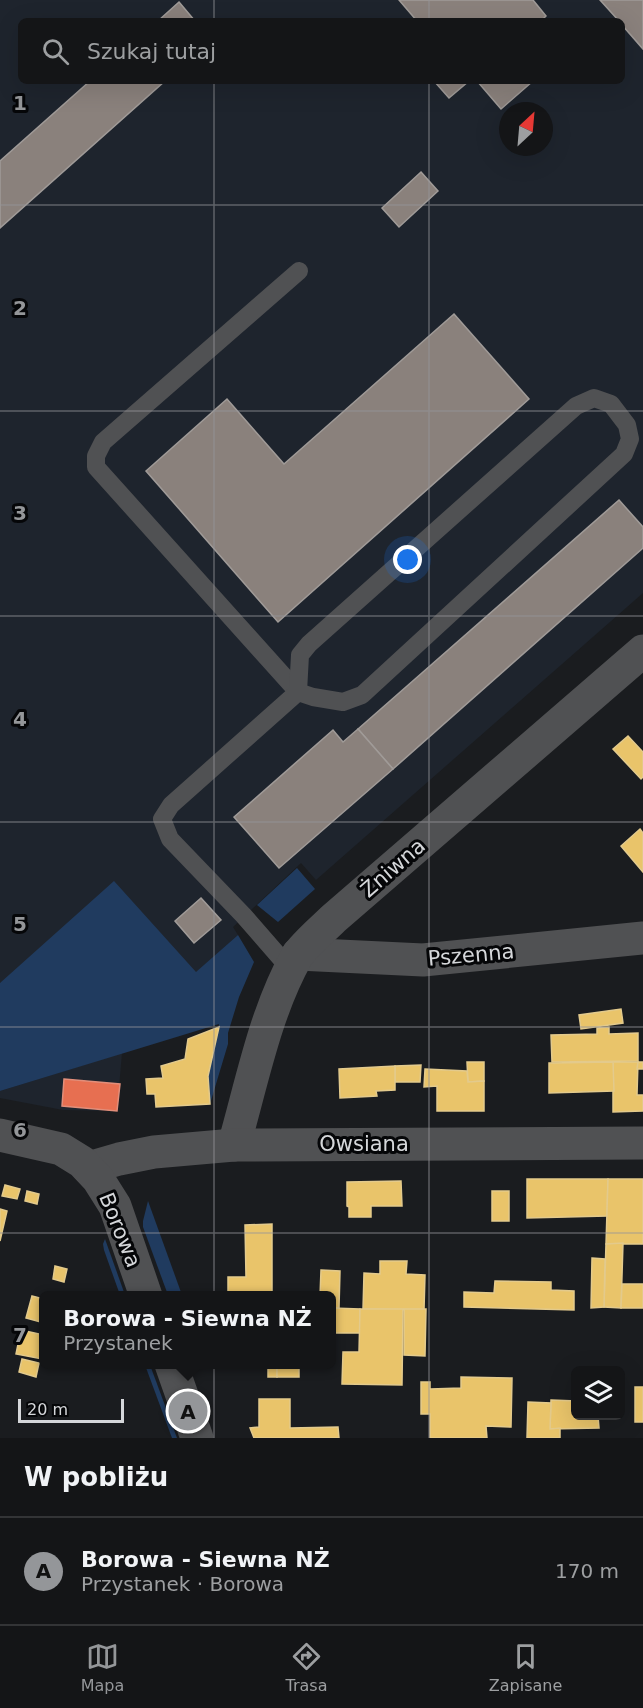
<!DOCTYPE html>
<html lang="pl">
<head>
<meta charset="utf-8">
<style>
	:root { --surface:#141517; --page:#1d1e20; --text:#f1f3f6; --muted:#9d9fa1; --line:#333436; --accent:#949699 }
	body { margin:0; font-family:"DejaVu Sans",sans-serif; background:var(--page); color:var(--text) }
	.controls { position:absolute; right:18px; bottom:18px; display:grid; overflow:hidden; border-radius:9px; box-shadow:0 6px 24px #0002 }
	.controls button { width:54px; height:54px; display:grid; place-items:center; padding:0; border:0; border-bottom:2px solid var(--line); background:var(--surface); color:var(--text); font:30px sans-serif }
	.compass { position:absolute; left:499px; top:102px; width:54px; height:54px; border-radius:50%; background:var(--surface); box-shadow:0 6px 24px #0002; rotate:26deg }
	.scale { position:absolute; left:18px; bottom:15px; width:106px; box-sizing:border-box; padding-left:6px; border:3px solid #d5d7da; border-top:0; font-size:16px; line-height:21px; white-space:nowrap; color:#d5d7da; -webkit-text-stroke:4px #050608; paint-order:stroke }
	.you { position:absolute; left:408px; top:560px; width:21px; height:21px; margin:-15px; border:4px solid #fff; border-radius:50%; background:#1a73e8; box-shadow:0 0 0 9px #1a73e833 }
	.badge { display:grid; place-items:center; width:39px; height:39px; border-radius:50%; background:var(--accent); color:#111; font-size:20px; font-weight:700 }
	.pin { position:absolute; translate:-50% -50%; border:3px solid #fff; box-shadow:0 2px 6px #0006 }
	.popup { position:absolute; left:39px; top:1291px; width:297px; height:78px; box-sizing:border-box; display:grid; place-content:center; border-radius:9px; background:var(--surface); filter:drop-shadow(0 2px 4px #0005); font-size:20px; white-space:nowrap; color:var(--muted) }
	.popup b { font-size:22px; color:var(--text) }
	.popup::after { content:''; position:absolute; left:50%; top:100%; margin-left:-12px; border:12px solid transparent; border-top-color:var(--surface) }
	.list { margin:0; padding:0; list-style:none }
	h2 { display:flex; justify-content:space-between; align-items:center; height:78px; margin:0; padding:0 24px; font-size:26px }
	h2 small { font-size:20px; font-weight:400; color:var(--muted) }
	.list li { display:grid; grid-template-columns:39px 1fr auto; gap:18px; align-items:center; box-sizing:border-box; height:108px; padding:0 24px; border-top:2px solid var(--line) }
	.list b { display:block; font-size:22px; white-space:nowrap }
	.list p { margin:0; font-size:20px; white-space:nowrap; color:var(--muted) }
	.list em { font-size:20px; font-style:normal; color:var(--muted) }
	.icon { flex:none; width:33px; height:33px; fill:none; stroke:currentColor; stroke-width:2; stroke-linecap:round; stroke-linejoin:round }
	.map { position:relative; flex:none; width:643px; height:1438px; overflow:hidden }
	.search { position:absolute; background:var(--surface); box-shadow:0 6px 24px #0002; left:18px; right:18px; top:18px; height:66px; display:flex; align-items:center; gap:15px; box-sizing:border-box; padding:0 21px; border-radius:9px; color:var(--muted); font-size:22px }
	.sheet { height:186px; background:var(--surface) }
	nav { display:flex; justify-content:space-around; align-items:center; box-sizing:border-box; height:84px; border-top:2px solid var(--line); background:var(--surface); font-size:16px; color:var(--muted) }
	nav a { display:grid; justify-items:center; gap:3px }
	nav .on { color:var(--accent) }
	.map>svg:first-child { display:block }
</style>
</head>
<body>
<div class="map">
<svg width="643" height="1438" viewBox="0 0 643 1438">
	<rect width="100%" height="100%" fill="#1a1c1f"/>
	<g fill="#1e242d" fill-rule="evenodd">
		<path d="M0,0H643V593L316,880L301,863L233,927L238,935L196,973L0,983ZM21,21H622V81H21ZM508,111H544V147H508Z"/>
		<path d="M122,1053L117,1111L63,1110L0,1098V1091Z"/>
	</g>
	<g fill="#203b5f">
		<path d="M297,868L315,889L278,922L257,905Z"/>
		<path d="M114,881L196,972L238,935L254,962L239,997L228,1033V1044L210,1104L208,1076L219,1024L0,1091V983Z"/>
		<path d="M148,1201L182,1295H168L143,1227V1221Z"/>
		<path d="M105,1239L125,1295H120L104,1250L103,1244Z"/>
		<path d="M145,1365H150L177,1438H172Z"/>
	</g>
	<g fill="#e9c46a" stroke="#e3ca8c" stroke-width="1.5">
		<path d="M628,736L643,752V777L641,779L613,749Z"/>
		<path d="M640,829L643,833V872L621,846Z"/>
		<path d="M621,1009L623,1023L581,1029L579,1015Z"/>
		<path d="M219,1027L208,1076L210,1104L156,1107L155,1094H147L146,1079L163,1078L161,1066L185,1059L188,1039Z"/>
		<path d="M609,1027V1034L638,1033V1061L552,1062L551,1035L597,1034V1028Z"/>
		<path d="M467,1062H484V1081L468,1082Z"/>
		<path d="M613,1062H638L637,1095H643V1111L613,1112Z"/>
		<path d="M613,1062L614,1091L549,1093V1063Z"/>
		<path d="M638,1062H643V1069H637Z"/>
		<path d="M421,1065L420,1082H395V1066Z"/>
		<path d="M395,1066V1090L376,1091L377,1096L340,1098L339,1069Z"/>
		<path d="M425,1069L467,1071L468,1082L484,1081V1111H437V1086L424,1087Z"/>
		<path d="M527,1179H608L607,1216L527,1218Z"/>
		<path d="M608,1179H643V1244H606Z"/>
		<path d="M401,1181L402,1206H371V1217H349V1207L347,1206V1182Z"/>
		<path d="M5,1185L20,1189L17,1199L2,1196Z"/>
		<path d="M27,1191L39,1194L37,1204L25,1201Z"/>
		<rect x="492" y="1191" width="17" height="30"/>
		<path d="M0,1209L7,1211L0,1241Z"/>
		<path d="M272,1224V1296H228V1277H246L245,1225Z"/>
		<path d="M623,1243L621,1308L604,1307L606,1244Z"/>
		<path d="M592,1258L605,1259L604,1307L591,1308Z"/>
		<path d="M380,1261H407L406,1274L425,1275L424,1310L363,1309L364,1273L380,1274Z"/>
		<path d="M55,1266L67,1269L64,1282L53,1279Z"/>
		<path d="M321,1270L340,1271L339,1308H332V1296H320Z"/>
		<path d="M495,1281L551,1282V1290L574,1291V1310L464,1307V1292L494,1293Z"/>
		<path d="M622,1284H643V1308H621Z"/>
		<path d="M32,1296L44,1299V1311L41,1322L26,1318Z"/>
		<path d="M332,1308L360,1309V1333H332Z"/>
		<path d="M360,1309H403L402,1385L342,1384L343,1352H359Z"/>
		<path d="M404,1309H426L425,1356L404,1355Z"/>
		<path d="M21,1330L44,1335V1351L42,1359L16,1354Z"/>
		<path d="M22,1359L39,1363L36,1377L19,1372Z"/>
		<rect x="268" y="1364" width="9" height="13"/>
		<rect x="277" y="1364" width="22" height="13"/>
		<path d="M461,1377L512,1378L511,1427L486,1426L487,1438H430V1414H421V1382H430V1389L461,1388Z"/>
		<rect x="635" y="1387" width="8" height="35"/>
		<path d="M259,1399H290V1428L338,1427L339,1438H254L250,1428L259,1427Z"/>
		<path d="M551,1400L576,1401V1416H598L599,1428L550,1429Z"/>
		<path d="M528,1402L551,1403L550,1429L560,1428V1438H527Z"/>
	</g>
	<path fill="#e76f51" stroke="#e28e7a" stroke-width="1.5" d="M64,1079L120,1084L117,1111L62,1106Z"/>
	<g fill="#8a817c" stroke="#a09b98" stroke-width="1.5">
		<path d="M399,0H533L546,16L542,20V21H417Z"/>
		<path d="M600,0H643V49L622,25V21H619Z"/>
		<path d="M179,2L195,21H158Z"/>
		<path d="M90,81H165L0,228V161Z"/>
		<path d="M434,81H469L449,98Z"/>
		<path d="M477,81H533L501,109Z"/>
		<path d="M421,172L438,191L399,227L382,208Z"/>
		<path d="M454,314L529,399L278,622L146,471L227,399L284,464Z"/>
		<path d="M619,500L643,527V548L393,769L358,729Z"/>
		<path d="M358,729L393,769L279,868L234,817L333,730L343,742Z"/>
		<path d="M201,898L221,920L194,943L175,921Z"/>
	</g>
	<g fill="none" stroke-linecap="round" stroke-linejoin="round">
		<g stroke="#505153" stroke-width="18">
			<path d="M298,692L96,467V456L103,442L299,271"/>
			<path d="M291,970L244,916L170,839L162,819L171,805L298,692L313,697L343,702L362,695L624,454L630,439L627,425L611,404L594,398L576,406L309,644L300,655L298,692"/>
		</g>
		<g stroke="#505153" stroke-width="33">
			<path d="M298,954L423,960L643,938"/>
			<path d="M234,1145C252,1082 265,1013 297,956C305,944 322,930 333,919L643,651"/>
			<path d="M88,1168L119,1159L154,1152L234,1145L643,1143"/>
		</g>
		<g stroke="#505153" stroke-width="33">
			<path d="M0,1135L61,1149L82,1162L98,1179L115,1206L146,1296"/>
			<path d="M171,1364L197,1438"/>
		</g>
	</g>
	<path fill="none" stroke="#949699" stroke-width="1.5" stroke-opacity="0.55" d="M214,0V21M429,0V21M214,81V1438M429,81V1438M0,205H643M0,411H643M0,616H643M0,822H643M0,1027H643M0,1233H643"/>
	<g text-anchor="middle" stroke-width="6" stroke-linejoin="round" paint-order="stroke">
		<g font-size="21" fill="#d5d7da" stroke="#050608">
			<text transform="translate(393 868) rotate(-41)" y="7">Żniwna</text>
			<text transform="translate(471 955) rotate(-5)" y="7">Pszenna</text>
			<text x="364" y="1151">Owsiana</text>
			<text transform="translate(120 1230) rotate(68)" y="7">Borowa</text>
		</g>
	</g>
	<g font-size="20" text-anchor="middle" font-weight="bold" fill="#949699" stroke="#050608" stroke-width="6" stroke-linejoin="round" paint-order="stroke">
		<text x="20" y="110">1</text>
		<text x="20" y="315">2</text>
		<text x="20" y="520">3</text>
		<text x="20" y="726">4</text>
		<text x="20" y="931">5</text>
		<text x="20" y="1137">6</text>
		<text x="20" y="1342">7</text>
	</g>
</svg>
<div class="controls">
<button><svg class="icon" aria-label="layers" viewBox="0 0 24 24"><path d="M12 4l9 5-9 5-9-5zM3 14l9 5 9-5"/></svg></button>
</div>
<svg class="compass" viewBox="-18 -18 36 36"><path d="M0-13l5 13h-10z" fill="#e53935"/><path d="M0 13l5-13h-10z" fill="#9d9fa1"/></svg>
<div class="scale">20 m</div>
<div class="you"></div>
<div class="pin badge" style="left:188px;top:1411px">A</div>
<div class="popup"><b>Borowa - Siewna NŻ</b>Przystanek</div>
<div class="search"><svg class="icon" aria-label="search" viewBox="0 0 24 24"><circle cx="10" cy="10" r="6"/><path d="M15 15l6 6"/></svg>Szukaj tutaj</div>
</div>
<section class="sheet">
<h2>W pobliżu<small></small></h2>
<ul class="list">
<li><span class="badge">A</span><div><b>Borowa - Siewna NŻ</b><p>Przystanek · Borowa</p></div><em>170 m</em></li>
</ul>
</section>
<nav>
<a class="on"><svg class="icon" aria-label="map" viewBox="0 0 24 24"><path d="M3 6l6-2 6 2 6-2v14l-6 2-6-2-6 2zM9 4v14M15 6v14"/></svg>Mapa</a>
<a><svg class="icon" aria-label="directions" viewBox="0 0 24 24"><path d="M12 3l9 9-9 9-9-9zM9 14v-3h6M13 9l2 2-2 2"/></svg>Trasa</a>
<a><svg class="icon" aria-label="saved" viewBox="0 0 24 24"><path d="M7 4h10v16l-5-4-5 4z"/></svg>Zapisane</a>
</nav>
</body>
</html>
